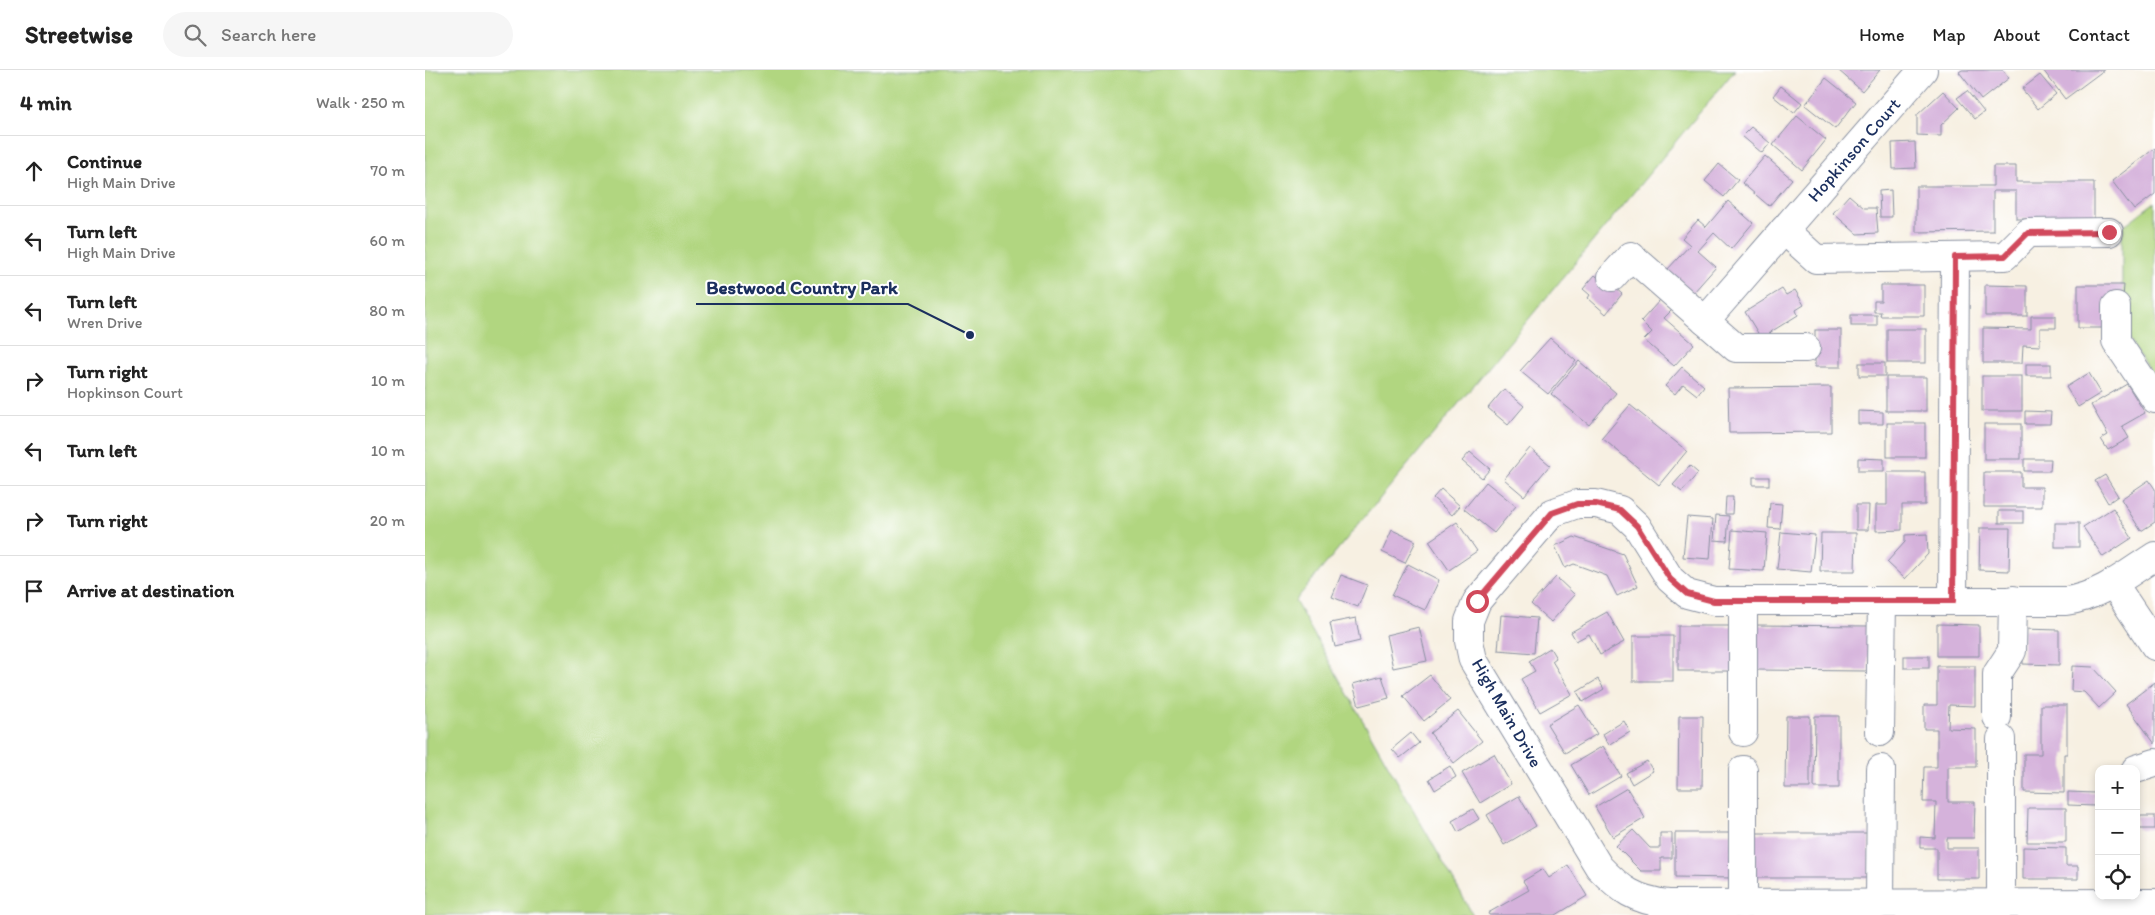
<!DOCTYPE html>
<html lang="en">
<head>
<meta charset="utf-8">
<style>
	:root { --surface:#fff; --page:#f6f6f6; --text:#222; --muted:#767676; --line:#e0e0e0 }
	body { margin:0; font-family:Itim,sans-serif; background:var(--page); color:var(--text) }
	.controls { position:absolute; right:15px; bottom:15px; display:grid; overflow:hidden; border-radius:10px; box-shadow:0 2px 8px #0003 }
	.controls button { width:45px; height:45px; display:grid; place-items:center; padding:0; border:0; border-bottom:1px solid var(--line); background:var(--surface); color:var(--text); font:25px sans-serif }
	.stop { position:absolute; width:15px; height:15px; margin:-11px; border:4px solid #d1495b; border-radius:50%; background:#fff }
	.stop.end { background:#d1495b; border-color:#fff; box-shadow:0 1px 5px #0008 }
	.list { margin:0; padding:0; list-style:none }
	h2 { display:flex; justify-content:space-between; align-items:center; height:65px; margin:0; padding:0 20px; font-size:21px }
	h2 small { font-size:16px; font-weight:400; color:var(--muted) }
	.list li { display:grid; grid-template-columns:32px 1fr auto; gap:15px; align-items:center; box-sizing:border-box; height:70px; padding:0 20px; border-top:1px solid var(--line) }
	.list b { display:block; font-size:19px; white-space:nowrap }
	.list p { margin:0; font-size:16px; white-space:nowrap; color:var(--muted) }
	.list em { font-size:16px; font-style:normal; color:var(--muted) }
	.icon { flex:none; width:28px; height:28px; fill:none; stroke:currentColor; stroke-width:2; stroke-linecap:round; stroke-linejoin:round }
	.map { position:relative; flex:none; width:1730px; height:845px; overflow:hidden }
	header { display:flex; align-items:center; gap:30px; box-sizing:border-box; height:70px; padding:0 25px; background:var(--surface); border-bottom:1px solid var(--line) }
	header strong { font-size:24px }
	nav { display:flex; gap:28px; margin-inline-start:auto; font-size:18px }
	.search { width:350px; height:45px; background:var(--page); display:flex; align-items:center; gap:12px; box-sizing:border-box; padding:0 18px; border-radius:28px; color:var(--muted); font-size:19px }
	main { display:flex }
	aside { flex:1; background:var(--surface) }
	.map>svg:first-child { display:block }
</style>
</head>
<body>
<header>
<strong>Streetwise</strong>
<div class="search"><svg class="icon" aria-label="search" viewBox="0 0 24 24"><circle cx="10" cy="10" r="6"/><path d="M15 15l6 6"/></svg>Search here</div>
<nav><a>Home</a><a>Map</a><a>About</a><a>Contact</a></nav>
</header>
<main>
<aside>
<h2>4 min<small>Walk · 250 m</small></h2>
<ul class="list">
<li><svg class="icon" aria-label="ahead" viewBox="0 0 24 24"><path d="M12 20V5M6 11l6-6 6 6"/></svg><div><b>Continue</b><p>High Main Drive</p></div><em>70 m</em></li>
<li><svg class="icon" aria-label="left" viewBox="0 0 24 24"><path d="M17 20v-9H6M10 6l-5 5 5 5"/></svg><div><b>Turn left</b><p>High Main Drive</p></div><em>60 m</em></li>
<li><svg class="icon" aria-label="left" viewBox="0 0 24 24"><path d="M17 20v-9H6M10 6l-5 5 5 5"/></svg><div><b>Turn left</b><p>Wren Drive</p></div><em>80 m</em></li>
<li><svg class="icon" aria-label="right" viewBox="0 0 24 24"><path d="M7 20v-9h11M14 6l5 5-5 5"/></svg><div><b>Turn right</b><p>Hopkinson Court</p></div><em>10 m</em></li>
<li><svg class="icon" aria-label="left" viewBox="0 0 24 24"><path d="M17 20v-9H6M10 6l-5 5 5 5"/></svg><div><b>Turn left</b></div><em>10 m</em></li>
<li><svg class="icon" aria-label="right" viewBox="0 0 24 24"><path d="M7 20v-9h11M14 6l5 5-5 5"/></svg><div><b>Turn right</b></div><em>20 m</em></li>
<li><svg class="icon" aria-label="arrive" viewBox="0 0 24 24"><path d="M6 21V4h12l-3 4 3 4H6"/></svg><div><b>Arrive at destination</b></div></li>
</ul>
</aside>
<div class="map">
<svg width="1730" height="845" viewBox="0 0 1730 845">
	<rect width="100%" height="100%" fill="#fff"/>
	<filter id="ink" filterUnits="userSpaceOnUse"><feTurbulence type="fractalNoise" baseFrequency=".02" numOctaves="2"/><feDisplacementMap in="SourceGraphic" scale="10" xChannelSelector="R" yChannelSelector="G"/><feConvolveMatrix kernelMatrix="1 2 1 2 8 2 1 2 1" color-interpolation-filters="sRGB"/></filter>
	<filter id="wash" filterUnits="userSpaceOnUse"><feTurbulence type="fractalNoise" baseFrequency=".0096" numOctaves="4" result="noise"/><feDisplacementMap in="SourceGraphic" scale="20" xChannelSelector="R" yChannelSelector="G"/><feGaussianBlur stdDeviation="1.12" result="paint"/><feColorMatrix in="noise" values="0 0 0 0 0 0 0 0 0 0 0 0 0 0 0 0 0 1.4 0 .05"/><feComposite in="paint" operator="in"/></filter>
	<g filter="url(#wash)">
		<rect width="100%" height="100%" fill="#f7f0e2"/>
		<g fill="#b1d680" stroke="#66826f">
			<path d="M0,0H1310L870,531L1048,845H0Z"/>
			<path d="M1730,132V309L1697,259V157Z"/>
		</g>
		<g id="blocks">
			<g fill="#d5b2db">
				<path d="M1413,0H1455L1437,21Z"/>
				<path d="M1537,0H1578L1584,8L1556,30L1534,2Z"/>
				<path d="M1618,0H1679L1640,29Z"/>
				<path d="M1615,5L1631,24L1613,39L1597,19Z"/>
				<path d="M1401,8L1431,32L1410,59L1380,35Z"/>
				<path d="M1356,16L1377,33L1369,43L1348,26Z"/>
				<path d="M1518,21L1534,38L1516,55V66L1492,65V45Z"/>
				<path d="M1542,21L1559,42L1550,49L1532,28Z"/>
				<path d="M1372,46L1401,70L1377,100L1348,75Z"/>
				<path d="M1326,57L1345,73L1337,83L1317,66Z"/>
				<path d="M1490,72L1491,98L1468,99L1467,73Z"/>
				<path d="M1730,78V124L1709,140L1687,111Z"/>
				<path d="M1340,86L1367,109L1344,136L1317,113Z"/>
				<path d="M1294,94L1313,110L1299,127L1280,111Z"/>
				<path d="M1568,96H1591V112H1669V149H1591V121H1568V161L1491,162V116H1568Z"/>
				<path d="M1466,120L1467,147H1455L1454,121Z"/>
				<path d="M1424,125L1439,138H1451L1453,163L1432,164L1408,143Z"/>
				<path d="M1303,131L1328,153L1306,179L1289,163L1273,181L1291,197L1268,223L1242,200L1265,175L1257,168L1273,150L1281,157Z"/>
				<path d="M1170,205L1177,211L1180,209L1197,224L1181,244L1163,228L1165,225L1158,219Z"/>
				<path d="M1456,215H1499V246H1455L1456,242H1449V231H1456Z"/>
				<path d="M1560,215L1602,216V246H1560Z"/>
				<path d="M1653,215H1699L1698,229L1684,258H1653Z"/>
				<path d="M1357,219L1361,225L1370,220L1379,235L1371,240L1373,245L1336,268L1320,242Z"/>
				<path d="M1235,230L1247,240L1239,248L1269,274L1249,296L1219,270L1227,262L1216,251Z"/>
				<rect x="1426" y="245" width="26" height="11"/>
				<path d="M1606,246H1631V258H1615V276L1598,275L1597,293H1558V258L1606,259Z"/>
				<rect x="1462" y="259" width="39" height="34"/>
				<rect x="1390" y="260" width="26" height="37"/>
				<path d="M1125,268L1151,291L1123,324L1095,301Z"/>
				<path d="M1154,291L1191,323L1164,355L1126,324Z"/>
				<rect x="1434" y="293" width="26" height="13"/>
				<rect x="1601" y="294" width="25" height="12"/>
				<path d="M1257,297L1279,316L1272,325L1258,314L1250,324L1240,316Z"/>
				<path d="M1664,303L1676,323L1653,337L1641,317Z"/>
				<rect x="1557" y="306" width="40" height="35"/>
				<rect x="1461" y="307" width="40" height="34"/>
				<path d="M1702,314L1720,343L1697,356L1704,368L1683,380L1676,369L1683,365L1666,335Z"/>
				<path d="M1406,317V362L1304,363L1303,318Z"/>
				<path d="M1079,319L1099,336L1083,355L1063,338Z"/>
				<path d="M1205,335L1262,381L1234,415L1177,368Z"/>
				<path d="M1433,341L1458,342V354H1433Z"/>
				<path d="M1600,341L1626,342L1625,354H1600Z"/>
				<rect x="1462" y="353" width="38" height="34"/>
				<rect x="1559" y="354" width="37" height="35"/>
				<path d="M1105,378L1125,395L1099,426L1079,409Z"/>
				<path d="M1045,382L1065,399L1057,408L1037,391Z"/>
				<path d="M1433,388L1459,389V401H1433Z"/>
				<path d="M1599,389H1626L1625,401H1599Z"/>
				<path d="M1265,396L1273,403L1257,422L1248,415Z"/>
				<path d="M1462,402H1500V435H1477V460L1451,461V435H1462Z"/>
				<path d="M1559,402H1596V417H1617V437H1559Z"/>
				<path d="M1680,405L1693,426L1683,433L1670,411Z"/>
				<rect x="1328" y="407" width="16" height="8"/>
				<path d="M1724,410L1730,419V452L1716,461L1696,429Z"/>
				<path d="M1061,412L1091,436L1069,463L1039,439Z"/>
				<path d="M1016,419L1035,436L1027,445L1008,428Z"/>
				<path d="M1301,427H1308L1307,444H1300Z"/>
				<path d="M1345,433L1357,434L1355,459L1343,458Z"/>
				<path d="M1431,435H1444L1443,460H1431Z"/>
				<path d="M1688,438L1707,468L1678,487L1658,457Z"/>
				<rect x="1574" y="441" width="24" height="12"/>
				<path d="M1291,445L1304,446L1302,471L1289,470Z"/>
				<path d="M1262,447L1288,449L1285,489L1258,487Z"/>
				<path d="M1032,452L1052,481L1024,500L1004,471Z"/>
				<rect x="1630" y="453" width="24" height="24"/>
				<path d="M1555,458H1585L1584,501L1554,500Z"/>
				<path d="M967,460L991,471L980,493L957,482Z"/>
				<path d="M1307,460L1342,463L1339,501L1304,499Z"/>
				<path d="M1356,462L1390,465L1386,502L1352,499Z"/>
				<path d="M1396,463H1431L1430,501H1395Z"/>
				<path d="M1502,464L1503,484L1480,509L1462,492L1480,472V465Z"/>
				<path d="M1149,467L1198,484L1213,516L1192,526L1182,506L1149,494L1140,498L1130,476Z"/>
				<path d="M983,494L1014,510L1000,540L967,525Z"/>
				<path d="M916,505L942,515L933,537L907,527Z"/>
				<path d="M1131,507L1150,525L1126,552L1106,534Z"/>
				<path d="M1182,542L1199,572L1175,585L1164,564L1151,571L1146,562Z"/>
				<path d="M1076,545L1112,548L1109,583L1073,580Z"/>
				<path d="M931,548L935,571L910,577L905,553Z"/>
				<path d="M1512,554L1554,555V586H1512Z"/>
				<path d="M1330,555L1444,556L1443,601L1330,600Z"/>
				<rect x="1253" y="556" width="56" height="45"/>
				<path d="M994,557L1002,591L968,598L961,565Z"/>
				<path d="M1598,559L1634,560V595L1598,594Z"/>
				<rect x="1208" y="566" width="40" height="45"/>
				<path d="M1125,578L1131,588L1127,591L1147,624L1115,642L1096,609L1110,601L1104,591Z"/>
				<rect x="1479" y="586" width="25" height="12"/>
				<path d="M1512,596H1550V636L1524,635L1523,658L1551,659V697H1523V732H1550L1549,768H1522V778H1554V809H1512V778H1495V767L1510,768L1511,732H1498L1499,697H1512V659H1499V635H1512Z"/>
				<path d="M1647,596L1668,597L1691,622L1674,638L1659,622L1646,621Z"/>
				<path d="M1005,605L1025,630L999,651L978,626Z"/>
				<path d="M957,606L964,628L934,636L928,614Z"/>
				<path d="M1173,609L1179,619L1158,632L1152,622Z"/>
				<path d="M1730,612V674L1701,634Z"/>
				<path d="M1154,635L1172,664L1140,683L1122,654Z"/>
				<path d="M1616,635H1642V684H1639V723L1599,722V684H1616Z"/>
				<path d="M1033,641L1057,671L1029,693L1005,663Z"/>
				<path d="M1254,646H1278L1277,718H1253Z"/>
				<path d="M1361,646H1385V718H1360Z"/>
				<path d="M1390,646H1414V718H1389Z"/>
				<path d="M1199,651L1205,662L1184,675L1178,664Z"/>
				<path d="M986,663L994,673L975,688L967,679Z"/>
				<path d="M1178,676L1196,706L1164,725L1146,695Z"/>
				<path d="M1069,684L1086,714L1055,733L1037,703Z"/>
				<path d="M1222,691L1228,701L1207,714L1201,703Z"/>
				<path d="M1025,696L1031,707L1010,720L1004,709Z"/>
				<path d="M1202,718L1220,748L1188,767L1170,737Z"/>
				<path d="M1643,722L1670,723V736L1643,735Z"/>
				<path d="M1094,726L1111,756L1079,775L1062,745Z"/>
				<path d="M1603,738H1641V772H1602Z"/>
				<path d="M1048,739L1054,749L1033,762L1027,751Z"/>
				<rect x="1711" y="746" width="19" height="13"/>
				<path d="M1208,760L1225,778H1235V763H1247V788H1236V801H1216L1191,776Z"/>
				<path d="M1250,763H1307V808L1250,807Z"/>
				<rect x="1330" y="763" width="114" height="45"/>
				<path d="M1598,777L1641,778V796H1653V809H1598Z"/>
				<path d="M1143,795L1162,826L1131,845H1064L1063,843L1104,820L1098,811L1118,799L1124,808Z"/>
			</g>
		</g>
	</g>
	<g filter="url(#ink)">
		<use href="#blocks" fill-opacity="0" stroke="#8990a0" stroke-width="1"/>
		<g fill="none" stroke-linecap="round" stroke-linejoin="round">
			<defs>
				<g id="minor">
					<path d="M1359,160L1391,189L1580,186L1603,163L1684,162"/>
					<path d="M1187,207L1206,186L1311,278H1381"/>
					<path d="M1691,236V271L1730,329"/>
					<path d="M1280,251L1498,0"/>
					<path d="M1730,486C1702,504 1676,526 1641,531H1289L1262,524L1245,509L1212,456L1195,440L1171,434H1152L1127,443L1052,531L1044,551V571L1048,590L1174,797C1196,820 1210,830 1243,834L1730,833"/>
					<path d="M1688,513L1730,576"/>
					<path d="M1318,531V662"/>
					<path d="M1528,531L1530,187"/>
					<path d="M1572,647V604L1587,581L1588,530"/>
					<path d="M1455,662L1457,531"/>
					<path d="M1711,699L1730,693"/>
					<path d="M1318,700V834"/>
					<path d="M1576,833V669"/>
					<path d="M1455,834L1456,699"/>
				</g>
			</defs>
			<use href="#minor" stroke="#8990a0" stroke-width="30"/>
			<use href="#minor" stroke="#fff" stroke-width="28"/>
		</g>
	</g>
	<g fill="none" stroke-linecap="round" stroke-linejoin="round" filter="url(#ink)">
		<path stroke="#d1495b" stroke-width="6" d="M1052,531L1127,443L1152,434H1171L1195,440L1212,456L1245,509L1262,524L1289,531H1528L1530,187L1580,186L1603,163L1684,162"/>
	</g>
	<g text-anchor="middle" stroke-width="4" stroke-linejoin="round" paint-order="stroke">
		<g font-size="18" fill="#1b2f5e" stroke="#fff">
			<text transform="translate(1429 80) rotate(-49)" y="6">Hopkinson Court</text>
			<text transform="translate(1082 643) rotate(60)" y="6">High Main Drive</text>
		</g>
	</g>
	<path fill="none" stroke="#1b2f5e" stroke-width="2" d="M545 265L483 234H271"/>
	<circle fill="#1b2f5e" stroke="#fff" stroke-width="2" cx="545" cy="265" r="5"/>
	<g font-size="19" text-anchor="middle" font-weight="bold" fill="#1b2f5e" stroke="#fff" stroke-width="4" stroke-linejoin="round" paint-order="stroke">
		<text x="377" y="224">Bestwood Country Park</text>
	</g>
</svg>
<div class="controls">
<button>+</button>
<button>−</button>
<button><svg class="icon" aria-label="locate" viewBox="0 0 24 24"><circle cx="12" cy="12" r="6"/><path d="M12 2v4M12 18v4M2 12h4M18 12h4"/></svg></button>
</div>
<div class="stop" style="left:1052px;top:531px"></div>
<div class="stop end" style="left:1684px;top:162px"></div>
</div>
</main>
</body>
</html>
